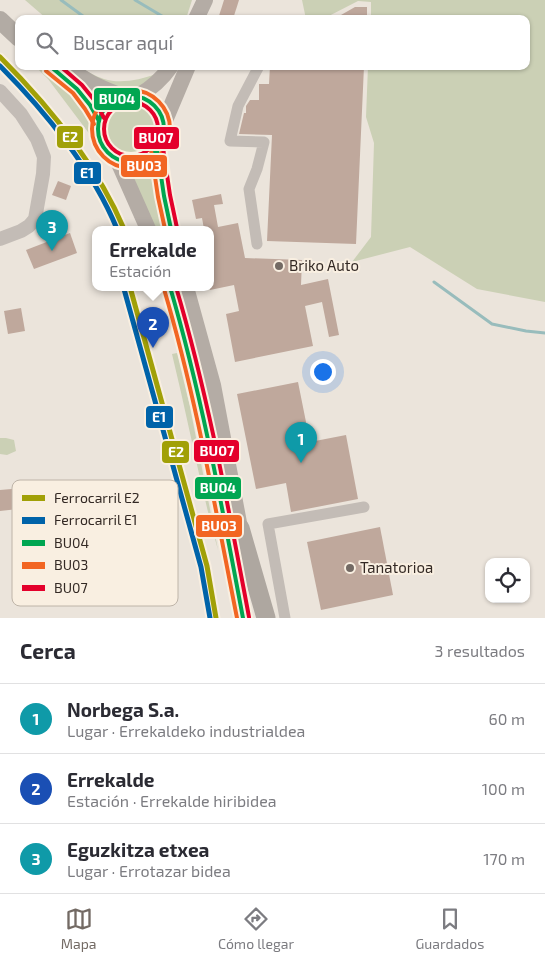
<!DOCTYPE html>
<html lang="es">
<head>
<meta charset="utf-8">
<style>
	:root { --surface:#fff; --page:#f2f2f3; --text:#2b2b33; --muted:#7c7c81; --line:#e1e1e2; --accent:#736a64 }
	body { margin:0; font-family:"Exo 2",sans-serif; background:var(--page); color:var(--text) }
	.controls { position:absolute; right:15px; bottom:15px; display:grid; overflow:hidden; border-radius:10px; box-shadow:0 1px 4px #0004 }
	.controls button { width:45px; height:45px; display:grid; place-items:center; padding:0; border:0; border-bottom:1px solid var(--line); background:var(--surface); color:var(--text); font:25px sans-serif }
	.you { position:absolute; left:322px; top:371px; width:18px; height:18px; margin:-12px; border:4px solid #fff; border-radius:50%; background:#1a73e8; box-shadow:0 0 0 8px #1a73e833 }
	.badge { display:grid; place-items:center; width:32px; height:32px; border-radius:50%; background:var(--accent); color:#fff; font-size:16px; font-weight:700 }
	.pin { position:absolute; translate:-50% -41px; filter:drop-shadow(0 1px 2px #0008) }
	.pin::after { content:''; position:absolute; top:26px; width:18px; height:15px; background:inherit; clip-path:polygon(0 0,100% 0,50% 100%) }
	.popup { position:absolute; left:92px; top:226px; width:122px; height:65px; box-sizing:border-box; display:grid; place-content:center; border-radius:10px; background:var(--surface); filter:drop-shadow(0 1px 4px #0005); font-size:16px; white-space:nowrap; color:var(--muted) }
	.popup b { font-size:19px; color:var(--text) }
	.popup::after { content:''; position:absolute; left:50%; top:100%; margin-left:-10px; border:10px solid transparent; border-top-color:var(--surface) }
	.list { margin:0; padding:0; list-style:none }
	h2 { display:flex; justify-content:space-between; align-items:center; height:65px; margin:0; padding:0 20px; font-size:21px }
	h2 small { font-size:16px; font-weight:400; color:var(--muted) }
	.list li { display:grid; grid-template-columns:32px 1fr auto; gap:15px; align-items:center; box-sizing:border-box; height:70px; padding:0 20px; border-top:1px solid var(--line) }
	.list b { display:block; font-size:19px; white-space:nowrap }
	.list p { margin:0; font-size:16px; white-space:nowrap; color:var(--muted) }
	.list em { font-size:16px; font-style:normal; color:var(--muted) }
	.icon { flex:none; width:28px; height:28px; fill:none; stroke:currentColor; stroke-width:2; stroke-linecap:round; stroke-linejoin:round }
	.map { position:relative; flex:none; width:545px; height:618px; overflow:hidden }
	.search { position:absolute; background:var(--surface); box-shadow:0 1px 4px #0004; left:15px; right:15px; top:15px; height:55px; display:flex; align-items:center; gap:12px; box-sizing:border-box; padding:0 18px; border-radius:10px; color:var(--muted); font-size:19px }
	.sheet { height:275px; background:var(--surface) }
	nav { display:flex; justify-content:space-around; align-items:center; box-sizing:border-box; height:70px; border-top:1px solid var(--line); background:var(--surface); font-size:14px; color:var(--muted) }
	nav a { display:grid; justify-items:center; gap:2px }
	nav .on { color:var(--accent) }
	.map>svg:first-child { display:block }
</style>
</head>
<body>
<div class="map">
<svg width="545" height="618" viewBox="0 0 545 618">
	<rect width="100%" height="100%" fill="#ebe4db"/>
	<g fill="#cbd0b5">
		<path d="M25,0H192L186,19H47Z"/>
		<path d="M302,0H545V302L477,289L410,247L352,262L371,237L374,143L366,117L368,66H526V19H371V2L358,1L323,19H306Z"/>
		<path d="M35,66H42L91,115L89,125L91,136L48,79Z"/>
		<path d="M78,66C86,71 95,76 104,79C120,84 140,80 156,74L140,86L108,87Z"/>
		<circle cx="132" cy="128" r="26"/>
		<path d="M151,166L163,229H154L131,171Z"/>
		<path d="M177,353L190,407L218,550C200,486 188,419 172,354Z"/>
		<path d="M0,438H6L14,440L16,451L7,455L0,454Z"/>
	</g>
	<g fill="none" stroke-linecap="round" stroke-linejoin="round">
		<g stroke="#98bcbc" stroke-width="3">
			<path d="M61,0L87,19"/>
			<path d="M135,0L167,19"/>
			<path d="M434,282L492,324L526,331L545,333"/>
		</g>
	</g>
	<g fill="#bfa89c">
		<path d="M224,0H239L233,19H218Z"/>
		<path d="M355,7H367V19H334Z"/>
		<path d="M270,66H364L356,244L267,241L272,135L239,134L244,113H246V106L250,100H259V84H269Z"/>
		<path d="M58,181L71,186L66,200L52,195Z"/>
		<path d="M221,194L223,204L214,205L218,227L238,223L245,258L302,260L301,285L328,279L339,335L329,337L322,302L305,306L313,346L235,362L226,314L239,311L234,285L210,290V229H204L202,218L196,219L192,200Z"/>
		<path d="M70,233L77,253L34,269L26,250Z"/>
		<path d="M21,308L25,331L8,334L4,311Z"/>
		<path d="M298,382L310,442L346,435L358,499L291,512L286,483L256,489L237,394Z"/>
		<path d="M23,488L27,508L0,511V490Z"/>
		<path d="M380,527L393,595L321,610L307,542Z"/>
	</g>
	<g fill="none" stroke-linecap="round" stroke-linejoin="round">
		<g stroke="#c3bcb6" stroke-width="11">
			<path d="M257,244L249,189L257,169L264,142L230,141L238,106L259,66"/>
			<path d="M285,618L268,524L364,507"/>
		</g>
		<path stroke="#c3bcb6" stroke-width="14" d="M0,91L21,114L37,139L44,157L43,174L35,219L29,226L21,231L0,239"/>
		<g stroke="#b4aca5" stroke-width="16">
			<path d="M196,19L205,0"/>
			<circle cx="131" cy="129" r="33"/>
			<path d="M138,96C152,88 162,79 171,66"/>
			<path d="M164,123L188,66"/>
			<path d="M157,149L164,196L171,229"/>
			<path d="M117,159L148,229"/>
			<path d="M170,287C204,395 221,507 243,618"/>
			<path d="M186,287L213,385L240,528L241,541"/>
		</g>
		<g stroke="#b2aba4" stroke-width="18">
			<path d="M0,20L19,38"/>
			<path d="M50,66L77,89L90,105L99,121"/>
			<path d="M69,69C85,83 102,89 121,97"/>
		</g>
		<path stroke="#aea7a0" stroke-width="19" d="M240,528L266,618"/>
		<defs>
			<g id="bus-1">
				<path d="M50,66L77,89L90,105L99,121"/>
				<circle cx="131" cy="129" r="33"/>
				<path d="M157,149L164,196L171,229"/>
				<path d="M170,287C202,396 222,507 243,618"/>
			</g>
			<g id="bus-2">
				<path d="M46,71L73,93L85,109L94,124"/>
				<circle cx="131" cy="129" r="39"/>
				<path d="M151,150L158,197L165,229"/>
				<path d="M164,289C196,397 215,507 237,618"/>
			</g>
			<g id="bus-3">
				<path d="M60,66L82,85L95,101L104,118"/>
				<circle cx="131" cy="129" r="27"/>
				<path d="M163,148L170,195L177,228"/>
				<path d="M176,287C208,395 228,506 249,617"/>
			</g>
		</defs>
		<use href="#bus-1" stroke="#f9efe1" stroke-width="8"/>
		<use href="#bus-2" stroke="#f9efe1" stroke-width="8"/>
		<use href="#bus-3" stroke="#f9efe1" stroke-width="8"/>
		<use href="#bus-1" stroke="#00a651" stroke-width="4"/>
		<use href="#bus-2" stroke="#f26522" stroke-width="4"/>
		<use href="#bus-3" stroke="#e4002b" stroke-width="4"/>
		<defs>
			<g id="rail-1">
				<path d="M0,57C49,106 97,165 124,229"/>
				<path d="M130,287L207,566L216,618"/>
			</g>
			<g id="rail-2">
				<path d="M0,66C45,111 93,170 117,229"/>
				<path d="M124,289L201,567L210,618"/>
			</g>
		</defs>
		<use href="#rail-1" stroke="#f9efe1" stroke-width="9"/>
		<use href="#rail-2" stroke="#f9efe1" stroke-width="9"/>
		<use href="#rail-1" stroke="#a1a007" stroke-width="5"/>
		<use href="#rail-2" stroke="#0063a9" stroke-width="5"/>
	</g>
	<g fill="#736a64" stroke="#f9efe1" stroke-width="2">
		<circle cx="279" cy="266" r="5"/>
		<circle cx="350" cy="568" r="5"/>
	</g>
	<g text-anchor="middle" stroke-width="4" stroke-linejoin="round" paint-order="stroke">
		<g font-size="15" fill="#332924" stroke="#f9efe1" text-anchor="start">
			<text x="289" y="271">Briko Auto</text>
			<text x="360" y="573">Tanatorioa</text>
		</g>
	</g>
	<rect x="12" y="480" width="166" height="126" rx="8" fill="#f9efe1" stroke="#beb4a8" stroke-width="1"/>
	<rect x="22" y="495" width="23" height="6" fill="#a1a007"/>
	<rect x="22" y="517" width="23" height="7" fill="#0063a9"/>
	<rect x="22" y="540" width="23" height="6" fill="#00a651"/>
	<rect x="22" y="562" width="23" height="7" fill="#f26522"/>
	<rect x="22" y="585" width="23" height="6" fill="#e4002b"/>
	<g font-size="14" fill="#332924">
		<text x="54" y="503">Ferrocarril E2</text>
		<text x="54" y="525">Ferrocarril E1</text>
		<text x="54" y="548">BU04</text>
		<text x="54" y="570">BU03</text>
		<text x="54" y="593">BU07</text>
	</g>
	<g stroke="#f9efe1" stroke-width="2">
		<rect x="93" y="87" width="48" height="24" rx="5" fill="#00a651"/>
		<rect x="56" y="125" width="28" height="24" rx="5" fill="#a1a007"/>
		<rect x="133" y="126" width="47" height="24" rx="5" fill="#e4002b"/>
		<rect x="120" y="154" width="48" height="24" rx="5" fill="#f26522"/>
		<rect x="73" y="161" width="29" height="24" rx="5" fill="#0063a9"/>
		<rect x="145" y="405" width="29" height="24" rx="5" fill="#0063a9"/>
		<rect x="193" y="439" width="47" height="24" rx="5" fill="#e4002b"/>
		<rect x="161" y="440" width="29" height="24" rx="5" fill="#a1a007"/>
		<rect x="194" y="476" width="48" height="24" rx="5" fill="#00a651"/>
		<rect x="195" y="514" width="48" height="24" rx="5" fill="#f26522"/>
	</g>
	<g font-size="14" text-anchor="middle" font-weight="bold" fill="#fff">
		<text x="117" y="104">BU04</text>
		<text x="70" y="142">E2</text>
		<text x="156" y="143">BU07</text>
		<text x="144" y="171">BU03</text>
		<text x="87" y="178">E1</text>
		<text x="159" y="422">E1</text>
		<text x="217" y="456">BU07</text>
		<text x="176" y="457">E2</text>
		<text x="218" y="493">BU04</text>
		<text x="219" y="531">BU03</text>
	</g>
</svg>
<div class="controls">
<button><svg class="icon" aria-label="locate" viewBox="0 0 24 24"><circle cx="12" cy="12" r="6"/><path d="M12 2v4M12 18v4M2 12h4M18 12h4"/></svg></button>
</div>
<div class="you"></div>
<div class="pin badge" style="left:301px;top:463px;background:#0f9aa8">1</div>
<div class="pin badge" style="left:153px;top:348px;background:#1a4fb4">2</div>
<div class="popup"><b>Errekalde</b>Estación</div>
<div class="pin badge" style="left:52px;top:251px;background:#0f9aa8">3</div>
<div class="search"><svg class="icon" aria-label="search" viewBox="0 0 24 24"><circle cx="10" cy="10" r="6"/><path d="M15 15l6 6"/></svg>Buscar aquí</div>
</div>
<section class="sheet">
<h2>Cerca<small>3 resultados</small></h2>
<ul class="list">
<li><span class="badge" style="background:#0f9aa8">1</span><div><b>Norbega S.a.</b><p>Lugar · Errekaldeko industrialdea</p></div><em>60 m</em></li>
<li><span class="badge" style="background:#1a4fb4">2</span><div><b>Errekalde</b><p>Estación · Errekalde hiribidea</p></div><em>100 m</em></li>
<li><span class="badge" style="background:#0f9aa8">3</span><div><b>Eguzkitza etxea</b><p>Lugar · Errotazar bidea</p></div><em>170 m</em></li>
</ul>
</section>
<nav>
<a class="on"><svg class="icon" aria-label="map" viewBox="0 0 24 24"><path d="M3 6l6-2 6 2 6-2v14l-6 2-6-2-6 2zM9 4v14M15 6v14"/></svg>Mapa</a>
<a><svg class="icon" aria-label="directions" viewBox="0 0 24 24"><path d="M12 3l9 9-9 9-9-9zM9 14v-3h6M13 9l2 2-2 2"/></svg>Cómo llegar</a>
<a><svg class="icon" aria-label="saved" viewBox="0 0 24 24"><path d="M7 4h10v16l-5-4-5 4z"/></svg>Guardados</a>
</nav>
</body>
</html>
